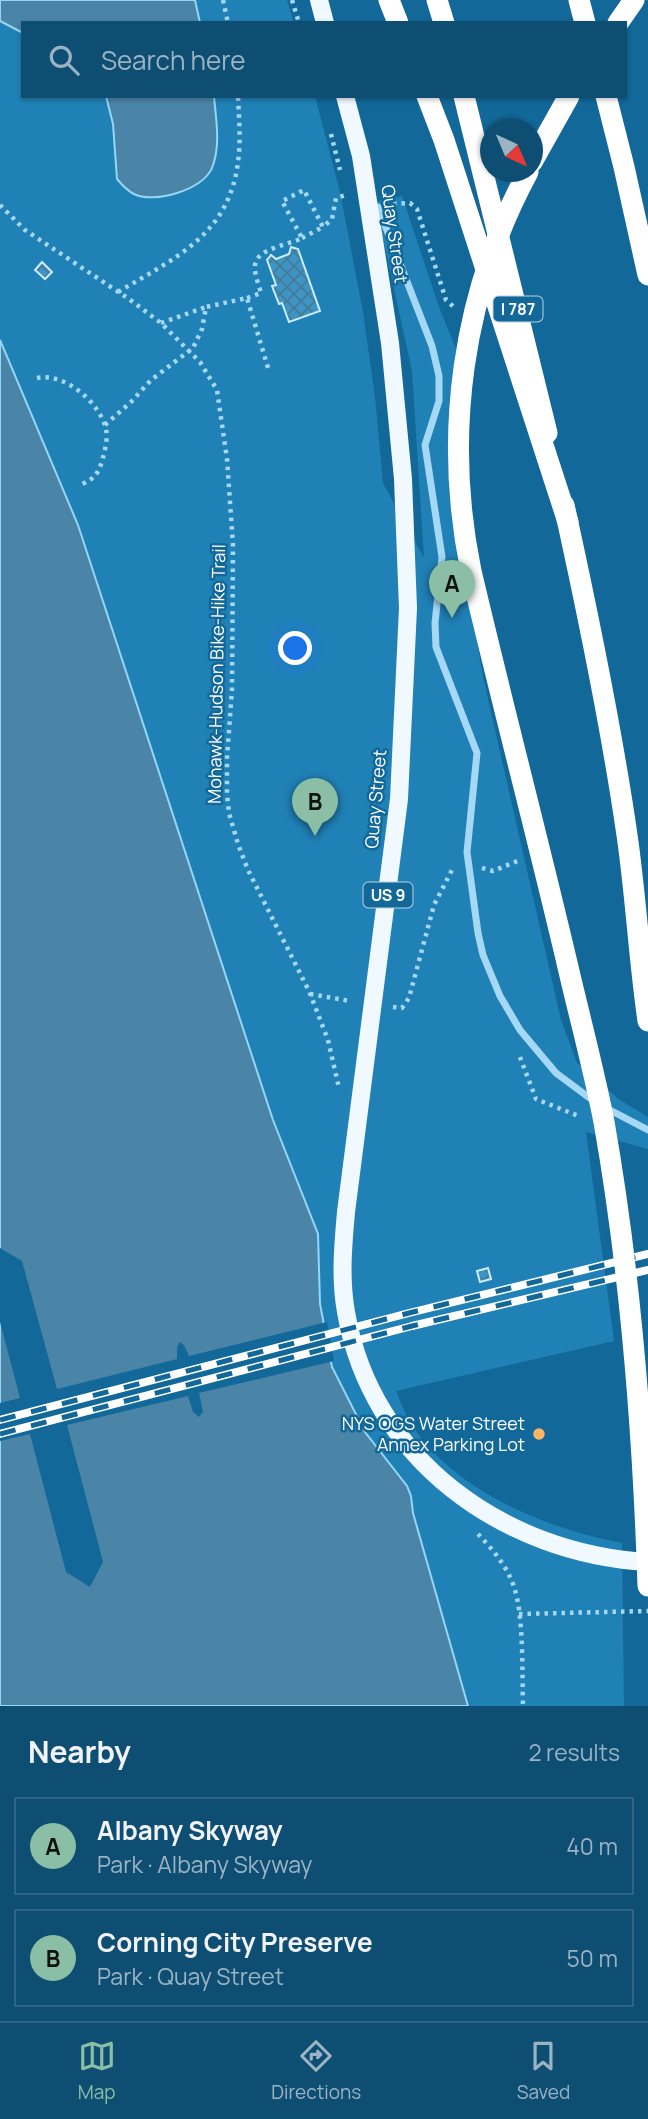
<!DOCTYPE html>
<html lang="en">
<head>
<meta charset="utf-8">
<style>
	:root { --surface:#0e4e73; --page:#175578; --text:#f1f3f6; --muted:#9bb4c4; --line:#2e6585; --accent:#8abfa5 }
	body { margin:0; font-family:Manrope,sans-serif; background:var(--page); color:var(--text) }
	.compass { position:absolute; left:480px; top:119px; width:63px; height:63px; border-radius:50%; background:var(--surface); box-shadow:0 2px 5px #0004; rotate:136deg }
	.you { position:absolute; left:296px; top:649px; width:24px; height:24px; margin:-18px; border:5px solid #fff; border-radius:50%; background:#1a73e8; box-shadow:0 0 0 10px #1a73e833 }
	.badge { display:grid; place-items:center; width:46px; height:46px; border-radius:50%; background:var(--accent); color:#111; font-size:23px; font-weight:700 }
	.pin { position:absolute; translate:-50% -58px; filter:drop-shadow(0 2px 4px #0008) }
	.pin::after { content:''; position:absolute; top:37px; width:24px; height:21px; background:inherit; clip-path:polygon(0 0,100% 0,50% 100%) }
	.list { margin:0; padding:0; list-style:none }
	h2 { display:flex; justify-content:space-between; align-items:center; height:91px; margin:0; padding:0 28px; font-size:30px }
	h2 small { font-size:23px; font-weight:400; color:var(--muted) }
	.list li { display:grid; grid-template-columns:46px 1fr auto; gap:21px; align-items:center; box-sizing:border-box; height:98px; margin:0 14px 14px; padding:0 14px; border:2px solid var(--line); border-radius:0px }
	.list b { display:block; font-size:26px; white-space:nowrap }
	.list p { margin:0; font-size:23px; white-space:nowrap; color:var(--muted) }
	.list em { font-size:23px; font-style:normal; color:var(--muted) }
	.icon { flex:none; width:38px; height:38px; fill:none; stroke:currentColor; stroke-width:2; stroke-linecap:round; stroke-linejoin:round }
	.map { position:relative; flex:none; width:648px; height:1706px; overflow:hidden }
	.search { position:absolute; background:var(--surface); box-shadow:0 2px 5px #0004; left:21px; right:21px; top:21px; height:77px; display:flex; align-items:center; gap:18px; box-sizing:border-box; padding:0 24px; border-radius:0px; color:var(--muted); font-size:26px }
	.sheet { height:315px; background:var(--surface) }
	nav { display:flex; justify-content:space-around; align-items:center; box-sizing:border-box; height:98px; border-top:2px solid var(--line); background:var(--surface); font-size:19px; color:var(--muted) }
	nav a { display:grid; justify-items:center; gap:4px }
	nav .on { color:var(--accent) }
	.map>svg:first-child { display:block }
</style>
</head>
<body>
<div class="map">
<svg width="648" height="1706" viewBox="0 0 648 1706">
	<defs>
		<pattern id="building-cross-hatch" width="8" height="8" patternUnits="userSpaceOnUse" patternTransform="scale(1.75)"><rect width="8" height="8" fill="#3e94c2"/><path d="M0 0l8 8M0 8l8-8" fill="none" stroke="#437b99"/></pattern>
	</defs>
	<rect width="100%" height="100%" fill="#126899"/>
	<path fill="#2081b6" d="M0,0H287L294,23H23V96H315L340,192L363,312L375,397L383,483L424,558L412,371L375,202L402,196L439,307L456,349L450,411L460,537L483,677L561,1020L577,1063L620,1100L648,1117V1149L586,1132L614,1341L396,1391C400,1401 404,1411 409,1420C450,1490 547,1529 622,1543L624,1706H468L413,1513L411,1496L407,1486L366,1432L332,1367L320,1304L318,1234L273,1120L78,525L0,340Z"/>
	<g fill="#4a85a8" stroke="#95d6f7" stroke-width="2">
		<path d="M0,0H195L200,23H23V33L0,21Z"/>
		<path d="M106,96H214C216,120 221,145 212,168C203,190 154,204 134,194C128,191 122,185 117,179L113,124Z"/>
		<path d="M0,340L78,525L273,1120L318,1234L320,1304L332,1367L365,1432L407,1486L411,1496L413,1513L468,1706H0Z"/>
	</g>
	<path fill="#126899" d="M0,1248L22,1261L57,1389L177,1359V1347L180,1342L184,1345L189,1356L327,1322L334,1361L199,1393L203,1412L199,1417L193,1412L188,1396L67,1425L103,1562L90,1587L66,1572L30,1434L0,1441V1403L20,1398L0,1322Z"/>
	<g fill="url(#building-cross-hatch)" stroke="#ccecfe" stroke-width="2">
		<path d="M291,247L298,249L320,311L289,322L282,303L279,304L272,286L276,285L267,260L271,255L276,259L289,254Z"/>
		<path d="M42,262L52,272L45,279L35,270Z"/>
		<path d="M488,1268L491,1279L480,1282L477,1271Z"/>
	</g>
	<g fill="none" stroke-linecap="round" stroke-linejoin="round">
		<g stroke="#a4d8f4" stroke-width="4.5" stroke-dasharray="3.5 5" stroke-linecap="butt">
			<path d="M223,0L228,23"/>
			<path d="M292,0L299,23"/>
			<path d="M331,134L340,170"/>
			<path d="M393,204L410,203L417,209L446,300L455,308"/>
			<path d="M0,205L25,230L129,299L161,323L200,362L217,390L227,459L233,545L232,690L227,758V794L229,813L238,844L248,870L309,991L328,1040L339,1088"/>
			<path d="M302,238L323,227"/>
			<path d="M118,292C175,258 229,235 238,162C241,140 239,118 238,96"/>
			<path d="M247,298L261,293C259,285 254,274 255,265C257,248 289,245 302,238L282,201L304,190L323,227L332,219L336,198L346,195"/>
			<path d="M161,323L206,307"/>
			<path d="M37,378C65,372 100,403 106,429C108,439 105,451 102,461C98,474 94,479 82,484"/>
			<path d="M105,425L131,402L151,380L193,348L202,329L206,307L247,298L269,371"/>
			<path d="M482,868L493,871L520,860"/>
			<path d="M310,994L350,1001"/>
			<path d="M393,1007L402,1008L409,998L434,905L453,868"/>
			<path d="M520,1057L536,1099L581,1117"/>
			<path d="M478,1534C493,1550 507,1566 514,1587C524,1616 522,1674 523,1706"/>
			<path d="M519,1614L648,1611"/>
		</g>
		<g stroke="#a4d8f4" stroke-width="7">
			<path d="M378,207L432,346L439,376V401L425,445L442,557L435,623L436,647L477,753L467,852L478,933L483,955L500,996L520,1030L556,1073L595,1102"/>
			<path d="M606,1108L648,1130"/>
		</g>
		<g stroke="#f0f9ff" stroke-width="18">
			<path d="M319,0L325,23"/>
			<path d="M345,96L361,156L390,343L403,479L408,608L399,799L346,1212C343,1246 340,1278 346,1312C371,1459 504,1554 648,1562"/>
		</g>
		<g stroke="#fff" stroke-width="21">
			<path d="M389,0L398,23"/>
			<path d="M437,0L444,23"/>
			<path d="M579,0L585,23"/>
			<path d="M618,23L634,0"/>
			<path d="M464,96L547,433"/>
			<path d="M606,96L624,167L648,275"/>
			<path d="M532,162L569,96"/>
			<path d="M564,505C588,614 611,724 627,835C636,897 639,959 648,1021"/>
		</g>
		<defs>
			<g id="rail">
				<path d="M0,1420L409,1313L648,1254"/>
				<path d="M0,1434L412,1326L648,1270"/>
			</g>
		</defs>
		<use href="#rail" stroke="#fff" stroke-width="8"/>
		<use href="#rail" stroke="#126899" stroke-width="5" stroke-dasharray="16" stroke-linecap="butt"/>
		<g stroke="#fff" stroke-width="21">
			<path d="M427,96L444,140L568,522"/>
			<path d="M528,172C462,294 443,435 471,571C502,703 537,835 568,967C580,1019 594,1070 604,1122C631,1275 643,1431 648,1586"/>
		</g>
	</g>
	<circle fill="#ffb466" stroke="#126899" stroke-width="2.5" cx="539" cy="1434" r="7"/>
	<g text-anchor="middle" stroke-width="5" stroke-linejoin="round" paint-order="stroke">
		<g fill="#126899" stroke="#b8d2e0" stroke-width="2">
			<rect x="493.5" y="296.5" width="49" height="25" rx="5"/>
			<rect x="363.5" y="882.5" width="49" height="25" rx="5"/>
		</g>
		<g font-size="16" font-weight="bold" fill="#fff">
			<text x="518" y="315">I 787</text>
			<text x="388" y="901">US 9</text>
		</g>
		<g font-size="18" fill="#fff" stroke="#126899">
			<text transform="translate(394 234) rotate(82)" y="6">Quay Street</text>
			<text transform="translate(217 674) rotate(-89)" y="6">Mohawk-Hudson Bike-Hike Trail</text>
			<text transform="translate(376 799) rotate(-85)" y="6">Quay Street</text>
		</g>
		<g font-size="18" fill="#fff" stroke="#126899" text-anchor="end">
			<text x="525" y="1430">NYS OGS Water Street<tspan x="525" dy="21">Annex Parking Lot</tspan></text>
		</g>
	</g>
</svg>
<svg class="compass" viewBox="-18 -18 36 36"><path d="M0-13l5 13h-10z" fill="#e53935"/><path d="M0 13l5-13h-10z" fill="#9bb4c4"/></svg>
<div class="you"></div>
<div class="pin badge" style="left:452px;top:618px">A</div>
<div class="pin badge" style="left:315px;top:836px">B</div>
<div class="search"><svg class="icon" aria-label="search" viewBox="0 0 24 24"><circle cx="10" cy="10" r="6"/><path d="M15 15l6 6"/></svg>Search here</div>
</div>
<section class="sheet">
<h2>Nearby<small>2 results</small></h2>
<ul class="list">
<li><span class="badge">A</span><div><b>Albany Skyway</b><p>Park · Albany Skyway</p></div><em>40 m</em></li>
<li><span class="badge">B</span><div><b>Corning City Preserve</b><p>Park · Quay Street</p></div><em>50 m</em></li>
</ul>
</section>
<nav>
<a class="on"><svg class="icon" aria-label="map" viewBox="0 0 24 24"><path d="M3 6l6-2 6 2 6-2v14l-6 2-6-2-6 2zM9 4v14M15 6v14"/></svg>Map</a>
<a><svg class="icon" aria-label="directions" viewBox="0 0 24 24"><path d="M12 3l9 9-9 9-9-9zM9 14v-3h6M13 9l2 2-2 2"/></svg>Directions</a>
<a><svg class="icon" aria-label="saved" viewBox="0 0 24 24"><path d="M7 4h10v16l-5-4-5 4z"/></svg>Saved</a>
</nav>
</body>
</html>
